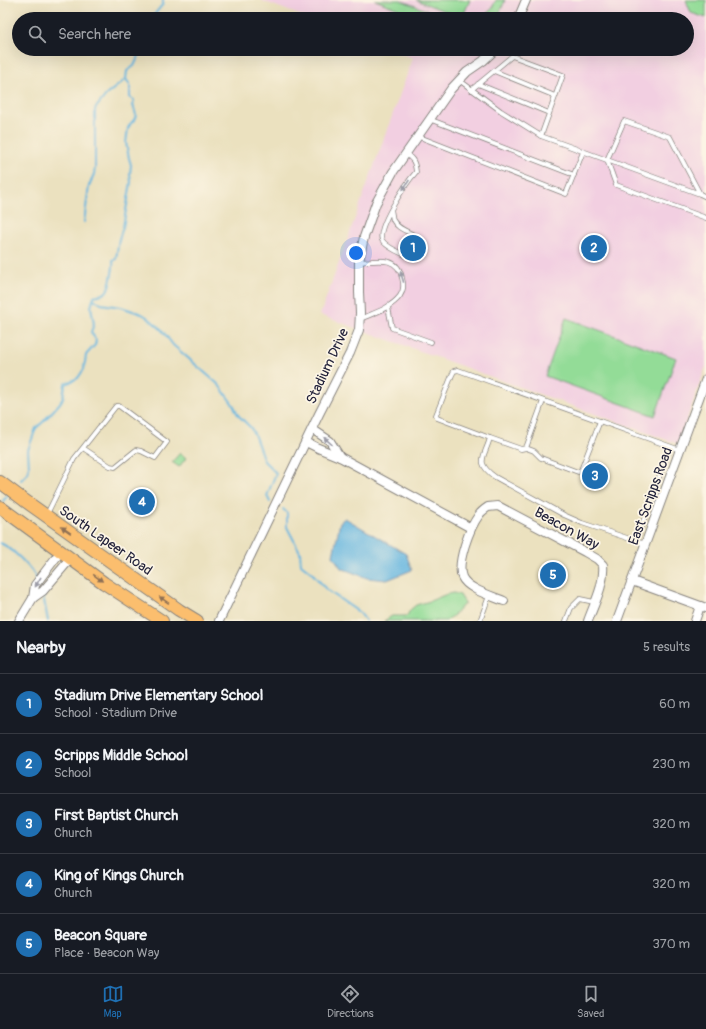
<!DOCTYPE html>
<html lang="en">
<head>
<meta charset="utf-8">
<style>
	:root { --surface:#171b24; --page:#242831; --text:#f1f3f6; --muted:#9ea1a6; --line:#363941; --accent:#1f6fb2 }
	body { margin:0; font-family:Pangolin,sans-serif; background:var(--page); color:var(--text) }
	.you { position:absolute; left:356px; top:253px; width:14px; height:14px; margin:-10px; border:3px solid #fff; border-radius:50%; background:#1a73e8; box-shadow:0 0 0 6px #1a73e833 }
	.badge { display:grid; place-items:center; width:26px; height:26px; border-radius:50%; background:var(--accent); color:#fff; font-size:13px; font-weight:700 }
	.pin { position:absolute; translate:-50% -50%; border:2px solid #fff; box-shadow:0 1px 4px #0006 }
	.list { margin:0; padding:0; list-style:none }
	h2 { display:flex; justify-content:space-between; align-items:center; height:52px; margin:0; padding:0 16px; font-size:17px }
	h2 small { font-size:13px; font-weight:400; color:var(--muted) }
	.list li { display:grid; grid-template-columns:26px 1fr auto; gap:12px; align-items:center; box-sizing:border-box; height:60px; padding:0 16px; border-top:1px solid var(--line) }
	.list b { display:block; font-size:15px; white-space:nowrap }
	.list p { margin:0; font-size:13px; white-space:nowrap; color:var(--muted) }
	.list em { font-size:13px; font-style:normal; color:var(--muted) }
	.icon { flex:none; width:22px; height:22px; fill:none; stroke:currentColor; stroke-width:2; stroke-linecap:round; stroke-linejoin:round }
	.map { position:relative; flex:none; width:706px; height:621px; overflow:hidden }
	.search { position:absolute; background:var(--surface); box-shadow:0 4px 16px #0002; left:12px; right:12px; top:12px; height:44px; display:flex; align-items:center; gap:10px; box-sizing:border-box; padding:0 14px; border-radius:22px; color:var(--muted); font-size:15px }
	.sheet { height:352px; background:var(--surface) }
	nav { display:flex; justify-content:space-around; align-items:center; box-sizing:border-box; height:56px; border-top:1px solid var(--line); background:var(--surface); font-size:11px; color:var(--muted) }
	nav a { display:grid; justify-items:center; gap:2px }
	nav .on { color:var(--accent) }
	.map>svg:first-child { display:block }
</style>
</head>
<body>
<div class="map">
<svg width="706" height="621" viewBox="0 0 706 621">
	<rect width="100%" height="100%" fill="#fcf5e5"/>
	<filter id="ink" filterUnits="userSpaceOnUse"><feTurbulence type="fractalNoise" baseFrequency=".025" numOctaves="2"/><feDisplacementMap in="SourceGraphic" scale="8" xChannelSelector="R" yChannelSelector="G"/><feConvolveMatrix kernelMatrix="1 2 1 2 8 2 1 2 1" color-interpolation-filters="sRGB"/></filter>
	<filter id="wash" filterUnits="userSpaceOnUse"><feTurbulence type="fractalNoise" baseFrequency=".012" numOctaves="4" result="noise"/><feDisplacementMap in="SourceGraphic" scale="16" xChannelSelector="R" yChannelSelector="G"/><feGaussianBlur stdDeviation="0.9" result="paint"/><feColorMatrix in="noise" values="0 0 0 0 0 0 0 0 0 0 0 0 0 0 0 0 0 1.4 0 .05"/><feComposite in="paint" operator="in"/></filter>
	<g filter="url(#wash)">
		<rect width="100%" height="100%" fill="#ebe1bf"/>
		<path fill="#f2cfe1" d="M260,0H706V366L678,444L320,315L413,58L389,49H687V19H310Z"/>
		<g fill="#93dc97" stroke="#5a7f69">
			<path d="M375,0H400L449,19H424Z"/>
			<path d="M416,0H470L462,18Z"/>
			<path d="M496,0H505L502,8L496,19H480L491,10Z"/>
			<path d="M686,0H706V18L691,13Z"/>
			<path d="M566,318L676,358L655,416L545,376Z"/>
			<path d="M180,453L186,458L179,467L172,462Z"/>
			<path d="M454,593L460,595L465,603L454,615L446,621H384L392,616H407L410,610L416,605L430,601L447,594Z"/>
		</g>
		<path fill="#65b6e0" stroke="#446c8e" d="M345,518L406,554L412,570L387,580L367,578L341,568L333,556L340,522Z"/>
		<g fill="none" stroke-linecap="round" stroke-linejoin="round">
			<g stroke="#65b6e0" stroke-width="2">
				<path d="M152,19L154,15L163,4V0"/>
				<path d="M84,222L89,186L94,174L95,168V109L106,95L126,79L127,71L134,66L142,49"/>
				<path d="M94,299L101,304L121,307L142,314L147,317L161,329L173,345L219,385L234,406L238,415L251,428L254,434L264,461L276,473L267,496L270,502"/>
				<path d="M21,480L28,473L29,467L28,450L36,428L43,422L60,403L63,398L65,384L78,378L84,369L86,355L95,345L96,340L91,332L94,324L91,307L94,296C98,295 104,295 106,292C110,289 114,265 113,260L116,259L119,239L123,227L131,182L130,174L131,165L129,158L126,143L128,128L131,123L134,120L136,115L133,105L134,100L130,98V85L126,79"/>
				<path d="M3,501L9,494"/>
				<path d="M283,509L287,513V527L300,552L301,564L311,572L327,590L360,613L366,621"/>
				<path d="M0,543C11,547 33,569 37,580"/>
				<path d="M43,595L48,621"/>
			</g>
		</g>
	</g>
	<g filter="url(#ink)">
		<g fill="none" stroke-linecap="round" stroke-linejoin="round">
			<defs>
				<g id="lane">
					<path d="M494,71L555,96"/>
					<path d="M459,80L501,111L541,136L607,160L616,185L706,218"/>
					<path d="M478,84L549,113"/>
					<path d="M471,90L512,56L563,75L541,136"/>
					<path d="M429,119L574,175"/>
					<path d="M417,136L566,194L583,152"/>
					<path d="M700,194L670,137L624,121L607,160L700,194L706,197"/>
					<path d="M391,210C392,213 392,217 393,220C399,233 418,231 423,246C420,252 417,255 411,257C404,255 386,247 382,240C376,228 407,182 416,172C415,162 413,159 406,154"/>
					<path d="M359,262C376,261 398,255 402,278C404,284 404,290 400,296C391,308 374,313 360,319"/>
					<path d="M388,307L392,328L431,342"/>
					<path d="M490,438L521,449L526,448L534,451L541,458L578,472L581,470L600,421"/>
					<path d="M526,448L543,401"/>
					<path d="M47,514L74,459L116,406H119L167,442L155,458L141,451L136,450L115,467L110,466L83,448"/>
					<path d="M636,541L670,447"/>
					<path d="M645,544L582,523L564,515L495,477C474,462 485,457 490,438L437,418L436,415L452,375L454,371L458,370L680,450"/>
					<path d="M480,621L489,596"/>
					<path d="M566,621L571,608L580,599L594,602"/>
				</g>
				<g id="street">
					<path d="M518,19L526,0"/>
					<path d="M312,429L330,441L340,457"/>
					<path d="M306,442L318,448L340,457L471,528"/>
					<path d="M61,551L35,585L33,598L43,591L71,558"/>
					<path d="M632,581L706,608"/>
					<path d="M504,601C492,596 467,589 462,577C456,563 470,527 479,515C481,512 485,509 488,507L498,506L585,552L597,559L603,565C605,584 594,604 588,621"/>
					<path d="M19,621L33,598"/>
					<path d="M219,621L319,414L350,353L359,330L360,313L359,292V262L364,237L376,203L393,172L451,89L467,72L483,61L496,49"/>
					<path d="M617,621L706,379"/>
					<path d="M695,621L700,606"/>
				</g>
				<g id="primary">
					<path d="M0,482L24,500L179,610L197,621"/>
					<path d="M0,507L104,583L162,621"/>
				</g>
			</defs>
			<use href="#lane" stroke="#86827d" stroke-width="5.5"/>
			<use href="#street" stroke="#86827d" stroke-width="10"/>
			<use href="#primary" stroke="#86827d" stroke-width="14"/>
			<use href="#lane" stroke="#fff" stroke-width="4"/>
			<use href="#street" stroke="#fff" stroke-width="8"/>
			<use href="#primary" stroke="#fbbe6e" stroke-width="12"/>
		</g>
		<defs><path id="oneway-solid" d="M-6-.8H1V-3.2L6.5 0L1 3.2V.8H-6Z"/></defs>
		<g fill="#9c9ca7">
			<use href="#oneway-solid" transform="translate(406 185) rotate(124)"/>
			<use href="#oneway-solid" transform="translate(402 277) rotate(-106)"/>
			<use href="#oneway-solid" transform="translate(328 441) rotate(-138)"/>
			<use href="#oneway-solid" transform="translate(38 582) rotate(120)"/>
		</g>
		<g fill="#8e7054">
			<use href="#oneway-solid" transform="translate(66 530) rotate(-145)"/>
			<use href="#oneway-solid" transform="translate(98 578) rotate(36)"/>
			<use href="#oneway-solid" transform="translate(164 600) rotate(-145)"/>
		</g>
	</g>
	<g text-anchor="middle" stroke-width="3.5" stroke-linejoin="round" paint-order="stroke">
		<g font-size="14" fill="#22223b" stroke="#fcf5e5">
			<text transform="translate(327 366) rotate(-65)" y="5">Stadium Drive</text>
			<text transform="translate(650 496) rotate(-70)" y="5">East Scripps Road</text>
			<text transform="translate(567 528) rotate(29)" y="5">Beacon Way</text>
			<text transform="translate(106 540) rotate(35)" y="5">South Lapeer Road</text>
		</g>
	</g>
</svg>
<div class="you"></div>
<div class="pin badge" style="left:413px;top:248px">1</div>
<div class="pin badge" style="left:594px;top:248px">2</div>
<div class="pin badge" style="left:595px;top:476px">3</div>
<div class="pin badge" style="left:142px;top:502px">4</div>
<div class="pin badge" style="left:553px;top:575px">5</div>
<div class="search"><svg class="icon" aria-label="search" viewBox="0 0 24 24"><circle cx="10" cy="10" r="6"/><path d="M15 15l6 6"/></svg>Search here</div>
</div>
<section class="sheet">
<h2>Nearby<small>5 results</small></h2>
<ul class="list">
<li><span class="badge">1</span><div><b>Stadium Drive Elementary School</b><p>School · Stadium Drive</p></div><em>60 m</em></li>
<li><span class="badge">2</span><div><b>Scripps Middle School</b><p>School</p></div><em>230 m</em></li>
<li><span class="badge">3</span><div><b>First Baptist Church</b><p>Church</p></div><em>320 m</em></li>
<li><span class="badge">4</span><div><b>King of Kings Church</b><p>Church</p></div><em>320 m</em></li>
<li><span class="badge">5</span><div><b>Beacon Square</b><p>Place · Beacon Way</p></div><em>370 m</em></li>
</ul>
</section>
<nav>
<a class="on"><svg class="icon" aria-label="map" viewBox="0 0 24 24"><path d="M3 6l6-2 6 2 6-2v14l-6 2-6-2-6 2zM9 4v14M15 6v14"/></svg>Map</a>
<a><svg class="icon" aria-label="directions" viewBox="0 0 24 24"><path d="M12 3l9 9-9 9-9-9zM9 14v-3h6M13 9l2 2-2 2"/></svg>Directions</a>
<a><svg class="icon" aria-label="saved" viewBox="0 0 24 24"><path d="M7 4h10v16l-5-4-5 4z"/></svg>Saved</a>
</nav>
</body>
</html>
